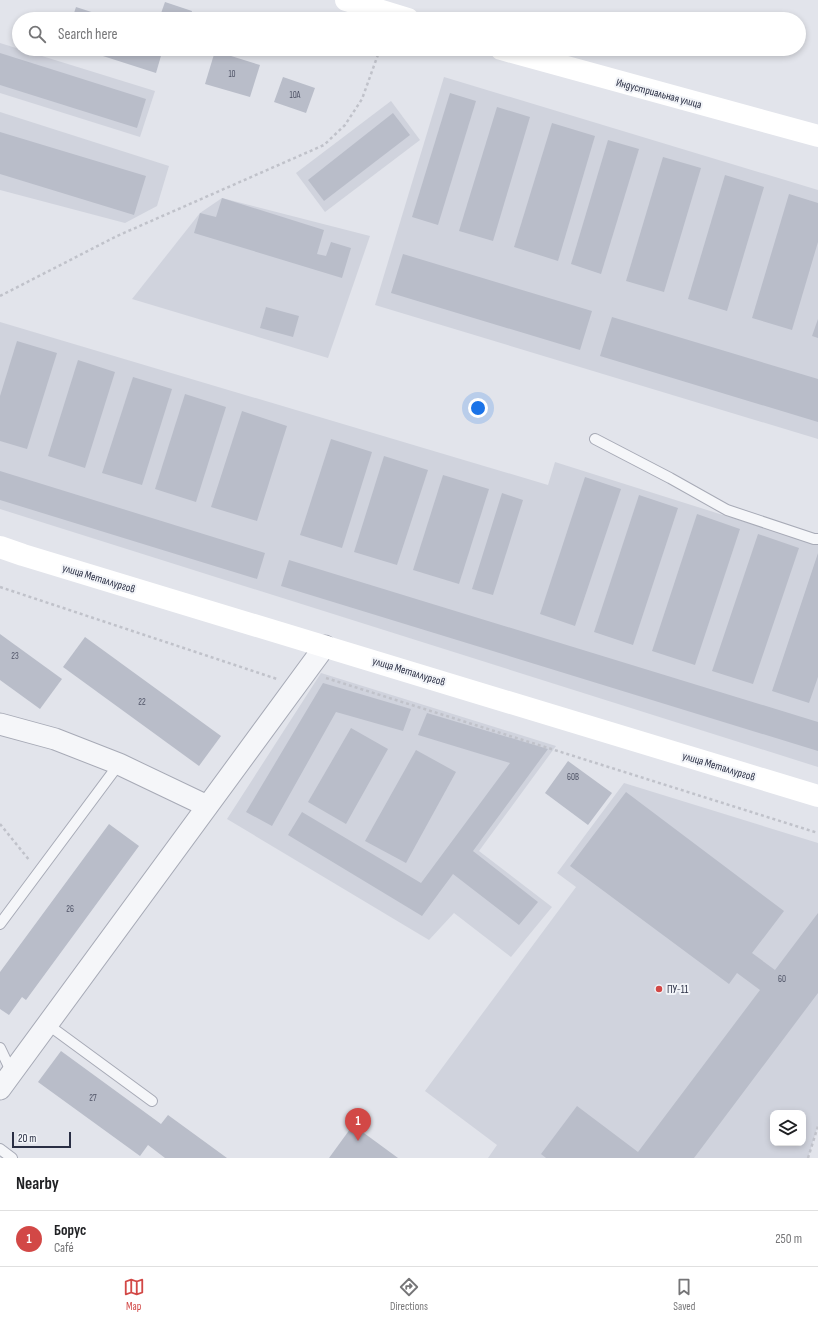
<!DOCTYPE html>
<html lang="en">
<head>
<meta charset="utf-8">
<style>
	:root { --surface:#fff; --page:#f2f2f2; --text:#202124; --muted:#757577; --line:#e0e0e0; --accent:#d24846 }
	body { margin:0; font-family:"Sofia Sans Condensed",sans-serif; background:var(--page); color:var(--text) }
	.controls { position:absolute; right:12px; bottom:12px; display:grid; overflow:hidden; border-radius:8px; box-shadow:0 2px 6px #0003 }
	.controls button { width:36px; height:36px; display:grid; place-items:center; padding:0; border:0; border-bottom:1px solid var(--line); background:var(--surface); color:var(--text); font:20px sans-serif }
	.scale { position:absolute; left:12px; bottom:10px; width:59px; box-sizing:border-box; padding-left:4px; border:2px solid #2a2f44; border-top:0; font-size:11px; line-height:14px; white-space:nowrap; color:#2a2f44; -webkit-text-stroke:3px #f2f4f8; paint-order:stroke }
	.you { position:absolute; left:478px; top:408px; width:14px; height:14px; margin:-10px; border:3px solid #fff; border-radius:50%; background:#1a73e8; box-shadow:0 0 0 6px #1a73e833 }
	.badge { display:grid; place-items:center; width:26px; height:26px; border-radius:50%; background:var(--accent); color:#fff; font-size:13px; font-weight:700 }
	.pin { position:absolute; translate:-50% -33px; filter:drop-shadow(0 1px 2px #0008) }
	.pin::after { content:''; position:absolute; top:21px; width:14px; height:12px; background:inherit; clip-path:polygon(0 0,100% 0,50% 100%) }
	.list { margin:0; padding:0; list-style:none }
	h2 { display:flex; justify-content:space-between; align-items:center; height:52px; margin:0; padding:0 16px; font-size:17px }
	h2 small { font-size:13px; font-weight:400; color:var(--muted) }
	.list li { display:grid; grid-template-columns:26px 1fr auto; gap:12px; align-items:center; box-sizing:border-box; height:56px; padding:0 16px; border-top:1px solid var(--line) }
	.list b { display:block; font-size:15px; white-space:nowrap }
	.list p { margin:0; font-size:13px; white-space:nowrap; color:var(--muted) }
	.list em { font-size:13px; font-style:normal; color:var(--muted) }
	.icon { flex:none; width:22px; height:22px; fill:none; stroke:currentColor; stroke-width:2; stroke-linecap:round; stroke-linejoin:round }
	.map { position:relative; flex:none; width:818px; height:1158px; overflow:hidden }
	.search { position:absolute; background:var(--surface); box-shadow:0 2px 6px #0003; left:12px; right:12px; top:12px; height:44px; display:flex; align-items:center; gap:10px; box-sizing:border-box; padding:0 14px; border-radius:22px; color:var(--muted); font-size:15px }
	.sheet { height:108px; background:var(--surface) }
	nav { display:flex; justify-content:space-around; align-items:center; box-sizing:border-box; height:56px; border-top:1px solid var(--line); background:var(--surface); font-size:11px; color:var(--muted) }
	nav a { display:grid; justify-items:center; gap:2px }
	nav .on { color:var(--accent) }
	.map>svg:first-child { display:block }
</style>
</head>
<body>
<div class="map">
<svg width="818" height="1158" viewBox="0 0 818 1158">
	<rect width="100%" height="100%" fill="#e2e4eb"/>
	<g fill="#d0d3dd" fill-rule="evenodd">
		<path d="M0,43L155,91L140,137L0,93Z"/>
		<path d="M444,77L818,190V439L375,305Z"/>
		<path d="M391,101L420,140L325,212L296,173Z"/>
		<path d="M0,112L169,166L157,206L125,223L0,190Z"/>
		<path d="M222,198L370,236L328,358L132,299L200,213Z"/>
		<path d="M0,322L548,485L555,462L818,545V767L0,509Z"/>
		<path d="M321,673L556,746L479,851L552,907L511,957L454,913L429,940L227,819Z"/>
		<path d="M624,783L818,843V1125L808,1158H488L497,1145L425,1091L576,887L557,873ZM773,1113H803V1143H773Z"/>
	</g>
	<g fill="#b9bdc9">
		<path d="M165,2L192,11L190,19H159Z"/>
		<path d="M76,7L113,19H72Z"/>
		<path d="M81,49H163L156,73Z"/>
		<path d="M215,51L260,65L250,97L205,84Z"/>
		<path d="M0,53L146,99L137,128L0,85Z"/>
		<path d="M283,77L315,88L306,113L274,102Z"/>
		<path d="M450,93L476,101L438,225L412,217Z"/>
		<path d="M497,107L530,117L493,241L459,231Z"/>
		<path d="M393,113L410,135L324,201L308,180Z"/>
		<path d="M552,123L595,136L558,261L514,247Z"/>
		<path d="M0,132L146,176L134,215L0,174Z"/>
		<path d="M608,140L639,149L601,274L571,264Z"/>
		<path d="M663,157L701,168L664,292L626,281Z"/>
		<path d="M725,175L764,187L727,311L688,299Z"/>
		<path d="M789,194L818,203V242L792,330L752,318Z"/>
		<path d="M222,198L324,230L317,254L326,256L331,242L351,248L342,278L194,233L200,213L216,217Z"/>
		<path d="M403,254L592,311L580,350L391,293Z"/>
		<path d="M266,307L299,316L293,337L260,328Z"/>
		<path d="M612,317L818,379V422L600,356Z"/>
		<path d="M818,319V338L812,336Z"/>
		<path d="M17,341L57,353L27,449L0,441V396Z"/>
		<path d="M78,360L115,372L85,468L48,456Z"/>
		<path d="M133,377L172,389L142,485L102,473Z"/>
		<path d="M185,394L226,407L196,502L155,489Z"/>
		<path d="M242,411L287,426L257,521L211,507Z"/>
		<path d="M331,439L372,452L342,548L300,535Z"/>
		<path d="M384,456L428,470L397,565L354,552Z"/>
		<path d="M0,471L265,553L257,579L0,500Z"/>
		<path d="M443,475L489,489L459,584L413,570Z"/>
		<path d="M585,477L621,489L575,626L540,614Z"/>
		<path d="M502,493L523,500L493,595L472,589Z"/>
		<path d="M639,495L678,508L633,645L594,632Z"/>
		<path d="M697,514L740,529L695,665L652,651Z"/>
		<path d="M758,534L799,548L753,684L712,671Z"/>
		<path d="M818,553V677L809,703L772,691Z"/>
		<path d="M289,560L818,722V751L281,586Z"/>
		<path d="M0,634L62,679L40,709L0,680Z"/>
		<path d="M85,637L221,736L199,766L63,667Z"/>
		<path d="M323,683L411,709L403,731L336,712L272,826L246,812Z"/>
		<path d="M427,713L548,749L473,851L538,902L519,925L453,874L422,916L288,835L302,812L421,883L510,763L418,735Z"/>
		<path d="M351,728L388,749L346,824L308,802Z"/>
		<path d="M416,750L456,772L406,863L365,841Z"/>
		<path d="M568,761L612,793L588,825L545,793Z"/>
		<path d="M626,792L784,911L752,953L775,970L818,913V993L694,1158H546L541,1154L577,1106L638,1152L760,990L737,973L729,984L570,866Z"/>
		<path d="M109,824L139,846L26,1000L22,997L9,1015L0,1009V972Z"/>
		<path d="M61,1051L161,1124L168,1115L227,1158H165L148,1145L140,1156L38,1082Z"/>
		<path d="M353,1125L398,1158H329Z"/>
	</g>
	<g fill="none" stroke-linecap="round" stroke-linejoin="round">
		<defs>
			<g id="lane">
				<path d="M595,439L670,478L727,510L814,539H818"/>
				<path d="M0,924L119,764"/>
				<path d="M47,1024L152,1101"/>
				<path d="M0,1048L12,1073"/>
				<path d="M0,1149L12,1158"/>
			</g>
			<g id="street">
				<path d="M0,724L55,739L119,764L207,806"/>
				<path d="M0,1089L325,646"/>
			</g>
		</defs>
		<use href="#lane" stroke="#a7aab6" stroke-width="12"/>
		<use href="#street" stroke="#a7aab6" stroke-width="23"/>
		<g stroke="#c0c2ca" stroke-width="2.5" stroke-dasharray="3 3" stroke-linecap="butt">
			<path d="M0,296L117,236L324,145L345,125L362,99L380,49"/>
			<path d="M0,587L277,679"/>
			<path d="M326,678L818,833"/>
			<path d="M0,824L30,861"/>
			<path d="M808,1158L818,1126"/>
		</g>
		<use href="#lane" stroke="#f5f6f9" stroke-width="10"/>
		<use href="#street" stroke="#f5f6f9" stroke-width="21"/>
		<g stroke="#fff" stroke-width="22">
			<path d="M346,0L408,19"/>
			<path d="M501,49L818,136"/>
			<path d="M0,547L23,555L818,796"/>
		</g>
	</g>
	<circle fill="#d24846" stroke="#f2f4f8" stroke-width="1.5" cx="659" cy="989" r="4"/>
	<g text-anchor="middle" stroke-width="4" stroke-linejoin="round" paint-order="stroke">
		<g font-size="9" fill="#4e5265">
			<text x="232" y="77">10</text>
			<text x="295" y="98">10А</text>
			<text x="15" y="659">23</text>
			<text x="142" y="705">22</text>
			<text x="573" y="780">60В</text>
			<text x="70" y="912">26</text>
			<text x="782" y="982">60</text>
			<text x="93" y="1101">27</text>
		</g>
		<g font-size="11" fill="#2a2f44" stroke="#f2f4f8">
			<text transform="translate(659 93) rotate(15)" y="4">Индустриальная улица</text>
			<text transform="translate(99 578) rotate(17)" y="4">улица Металлургов</text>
			<text transform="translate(409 671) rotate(17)" y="4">улица Металлургов</text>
			<text transform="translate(719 766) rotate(17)" y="4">улица Металлургов</text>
		</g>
		<g font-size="11" fill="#2a2f44" stroke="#f2f4f8" text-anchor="start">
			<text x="667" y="993">ПУ-11</text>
		</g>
	</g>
</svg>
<div class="controls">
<button><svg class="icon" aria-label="layers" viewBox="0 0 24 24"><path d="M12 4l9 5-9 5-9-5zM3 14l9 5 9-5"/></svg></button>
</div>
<div class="scale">20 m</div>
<div class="you"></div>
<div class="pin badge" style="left:358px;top:1141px">1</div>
<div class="search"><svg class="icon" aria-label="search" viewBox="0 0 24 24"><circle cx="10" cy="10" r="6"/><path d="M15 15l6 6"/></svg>Search here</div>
</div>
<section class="sheet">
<h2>Nearby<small></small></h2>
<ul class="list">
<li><span class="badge">1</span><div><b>Борус</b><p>Café</p></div><em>250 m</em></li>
</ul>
</section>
<nav>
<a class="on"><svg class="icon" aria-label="map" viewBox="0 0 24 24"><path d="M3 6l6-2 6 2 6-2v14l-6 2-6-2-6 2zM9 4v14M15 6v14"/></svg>Map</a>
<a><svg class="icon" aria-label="directions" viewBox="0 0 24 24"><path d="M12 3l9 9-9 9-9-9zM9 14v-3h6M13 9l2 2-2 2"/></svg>Directions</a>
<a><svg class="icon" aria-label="saved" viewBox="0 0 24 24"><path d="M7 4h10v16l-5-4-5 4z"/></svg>Saved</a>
</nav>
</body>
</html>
